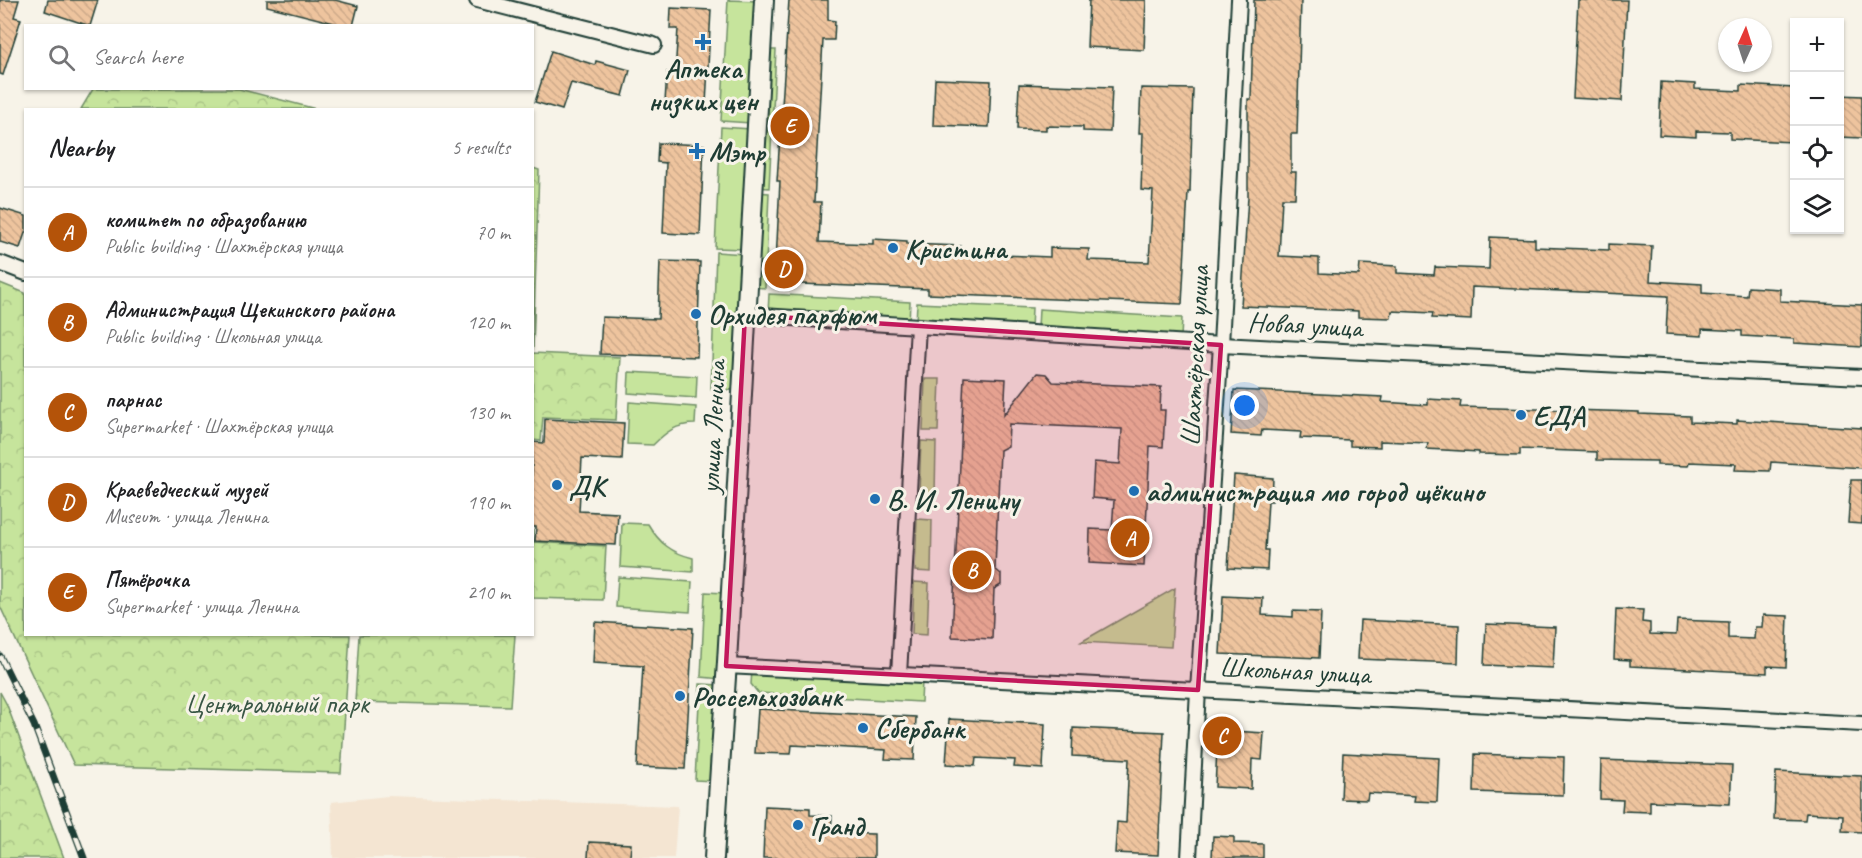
<!DOCTYPE html>
<html lang="en">
<head>
<meta charset="utf-8">
<style>
	:root { --surface:#fff; --page:#f6f6f6; --text:#202124; --muted:#757577; --line:#e0e0e0; --accent:#b45309 }
	body { margin:0; font-family:Caveat,sans-serif; background:var(--page); color:var(--text) }
	.controls { position:absolute; right:18px; top:18px; display:grid; overflow:hidden; border-radius:0px; box-shadow:0 2px 4px #0004 }
	.controls button { width:54px; height:54px; display:grid; place-items:center; padding:0; border:0; border-bottom:2px solid var(--line); background:var(--surface); color:var(--text); font:30px sans-serif }
	.compass { position:absolute; left:1718px; top:18px; width:54px; height:54px; border-radius:50%; background:var(--surface); box-shadow:0 2px 4px #0004; rotate:3deg }
	.you { position:absolute; left:1245px; top:406px; width:21px; height:21px; margin:-15px; border:4px solid #fff; border-radius:50%; background:#1a73e8; box-shadow:0 0 0 9px #1a73e833 }
	.badge { display:grid; place-items:center; width:39px; height:39px; border-radius:50%; background:var(--accent); color:#fff; font-size:20px; font-weight:700 }
	.pin { position:absolute; translate:-50% -50%; border:3px solid #fff; box-shadow:0 2px 6px #0006 }
	.list { margin:0; padding:0; list-style:none }
	h2 { display:flex; justify-content:space-between; align-items:center; height:78px; margin:0; padding:0 24px; font-size:26px }
	h2 small { font-size:20px; font-weight:400; color:var(--muted) }
	.list li { display:grid; grid-template-columns:39px 1fr auto; gap:18px; align-items:center; box-sizing:border-box; height:90px; padding:0 24px; border-top:2px solid var(--line) }
	.list b { display:block; font-size:22px; white-space:nowrap }
	.list p { margin:0; font-size:20px; white-space:nowrap; color:var(--muted) }
	.list em { font-size:20px; font-style:normal; color:var(--muted) }
	.icon { flex:none; width:33px; height:33px; fill:none; stroke:currentColor; stroke-width:2; stroke-linecap:round; stroke-linejoin:round }
	.map { position:relative; flex:none; width:1862px; height:858px; overflow:hidden }
	.search { position:absolute; background:var(--surface); box-shadow:0 2px 4px #0004; left:24px; top:24px; width:510px; height:66px; display:flex; align-items:center; gap:15px; box-sizing:border-box; padding:0 21px; border-radius:0px; color:var(--muted); font-size:22px }
	.panel { position:absolute; background:var(--surface); box-shadow:0 2px 4px #0004; left:24px; top:108px; width:510px; height:528px; border-radius:0px }
	.map>svg:first-child { display:block }
</style>
</head>
<body>
<div class="map">
<svg width="1862" height="858" viewBox="0 0 1862 858">
	<defs>
		<pattern id="park-crowns" width="20" height="18" patternUnits="userSpaceOnUse" patternTransform="scale(1.5)"><rect width="20" height="18" fill="#c6e49c"/><path d="M2 6a3 3 0 1 1 6 0M12 15a3 3 0 1 1 6 0" fill="none" stroke="#aac487"/></pattern>
		<pattern id="building-back-hatch" width="6" height="6" patternUnits="userSpaceOnUse" patternTransform="scale(1.5)"><rect width="6" height="6" fill="#eec49e"/><path d="M-1 5l2 2M0 0l6 6M5-1l2 2" fill="none" stroke="#cca989"/></pattern>
	</defs>
	<rect width="100%" height="100%" fill="#f7f3e8"/>
	<filter id="ink" filterUnits="userSpaceOnUse"><feTurbulence type="fractalNoise" baseFrequency=".0167" numOctaves="2"/><feDisplacementMap in="SourceGraphic" scale="12" xChannelSelector="R" yChannelSelector="G"/><feConvolveMatrix kernelMatrix="1 2 1 2 8 2 1 2 1" color-interpolation-filters="sRGB"/></filter>
	<g filter="url(#ink)">
		<path fill="#f4e5d2" d="M388,796L678,806L674,858H333L331,802Z"/>
		<g fill="#c6e49c" stroke="#729068" stroke-width="1.5">
			<path d="M728,0L758,1L751,123L721,121Z"/>
			<path d="M763,50H776L769,188L756,187Z"/>
			<path d="M721,127L751,129L744,249L715,248Z"/>
			<path d="M755,192L769,193L765,288L751,287Z"/>
			<path d="M716,252L744,254L737,390L711,389Z"/>
			<path d="M769,294L910,302L909,322L768,314Z"/>
			<path d="M917,303L1032,308L1031,329L916,322Z"/>
			<path d="M1039,309L1182,318L1181,338L1038,328Z"/>
			<path d="M629,372L697,376L696,398L628,393Z"/>
			<path d="M925,379H940L938,431H923Z"/>
			<path d="M629,402L696,407L695,424C676,424 666,432 653,445L627,444Z"/>
			<path d="M921,441L936,442L935,494L919,493Z"/>
			<path d="M917,519L932,520L931,572L915,571Z"/>
			<path d="M622,523L648,524C659,543 672,553 693,558V572L620,567Z"/>
			<path d="M618,577L692,582L690,612L616,607Z"/>
			<path d="M914,582L929,583L927,635L912,634Z"/>
			<path d="M1175,588L1171,647L1081,642Z"/>
			<path d="M705,592L725,593L721,679L701,677Z"/>
			<path d="M752,671L922,681L921,702L758,693L751,684Z"/>
			<path d="M700,684L720,685L714,781L695,780Z"/>
		</g>
		<g fill="url(#park-crowns)" stroke="#729068" stroke-width="1.5">
			<path d="M93,89H239L316,109H81Z"/>
			<path d="M533,168L539,170L533,350L532,168Z"/>
			<path d="M0,283L25,293L26,634L350,635L341,773L74,765L0,606Z"/>
			<path d="M532,353L620,357L616,420L543,417L541,441L533,440Z"/>
			<path d="M533,529L534,542L606,546L603,600L533,598Z"/>
			<path d="M359,635H515L510,706L355,702Z"/>
			<path d="M0,692L7,705L64,858H0Z"/>
		</g>
		<g fill="url(#building-back-hatch)" stroke="#1f3d34" stroke-width="1.5">
			<path d="M0,0H19L14,17L21,19L3,75L0,74Z"/>
			<path d="M48,0H98L90,26L45,11Z"/>
			<path d="M267,0H335L358,6L353,26H346L267,6Z"/>
			<path d="M789,0H828V20L835,21L834,40H823L814,202H821L819,242L873,244V239L907,241V244L961,246L960,253L1050,257V248L1089,249L1088,260L1149,262L1153,191L1141,190L1143,133H1139L1141,88L1193,89L1190,192H1188L1182,304L928,294V289L775,283L780,181H777Z"/>
			<path d="M1089,0H1146L1144,50L1087,47Z"/>
			<path d="M1254,0H1301L1297,134H1291V172H1296L1295,198H1282L1279,256L1319,258V273L1359,275L1360,264L1397,266V273L1434,275L1435,267L1489,269L1490,237L1535,239V247L1609,250V244L1652,246L1650,281L1702,284V293L1747,296L1748,287L1780,289V301L1862,305V347L1794,343V339L1742,336V331L1702,329V336L1666,334L1668,296L1472,287L1471,320L1432,318L1433,313L1392,311L1391,318L1358,317V311L1241,306L1248,197V99H1251Z"/>
			<path d="M1578,0H1627L1622,101L1573,98Z"/>
			<path d="M671,8L711,10L706,104L665,102L667,72H675L678,29H670Z"/>
			<path d="M551,51L595,65L596,61L630,70L623,96L571,83L562,110L535,102Z"/>
			<path d="M935,79L991,81L989,127L933,125Z"/>
			<path d="M1661,82L1695,84V89L1741,91V85L1794,88V142L1730,139V132L1696,131V137L1659,135Z"/>
			<path d="M1019,84L1112,87L1110,132L1083,131V127L1046,126V130L1017,129Z"/>
			<path d="M1839,95L1862,96V138L1839,137Z"/>
			<path d="M658,143L704,145L700,235L663,233L666,163L657,162Z"/>
			<path d="M0,208L26,216V230L20,248L0,242Z"/>
			<path d="M660,261L700,262L697,357L600,354L602,317L658,319Z"/>
			<path d="M1037,373L1046,374L1053,382L1161,387L1160,410H1165L1163,447L1150,446L1144,566L1089,563L1090,529L1112,530L1114,500L1092,498L1094,462L1120,464L1122,429L1009,424L1008,446L1000,450L995,569L1001,574V585L994,589L992,639L952,637L964,377L1006,379L1004,415Z"/>
			<path d="M1234,390L1383,397L1382,402L1428,405V399L1461,401L1460,407L1639,412V414L1690,416V422L1737,424V420L1862,428V468L1771,462L1770,471L1735,470L1736,464L1689,462L1688,466L1657,465V461L1597,460V452L1520,449V455L1479,454V452L1427,449L1428,443L1380,441V447L1350,446V440L1300,438L1301,432L1262,430L1261,436L1231,434Z"/>
			<path d="M545,419L624,423L622,460L582,458L579,511L618,513L616,545L535,541L536,527H532V442L544,443Z"/>
			<path d="M1234,475L1273,478L1272,501H1268L1265,550H1268L1267,570L1228,568Z"/>
			<path d="M1851,480H1862V524L1848,523Z"/>
			<path d="M1223,596L1263,598L1262,615L1293,617V611L1321,612L1319,658L1220,654Z"/>
			<path d="M1616,609L1643,610L1642,622L1650,623V634L1676,635L1677,620L1728,622V638L1754,639L1755,627H1762L1763,615L1788,616L1786,667L1767,666V673L1630,666V660L1614,659Z"/>
			<path d="M1360,620L1459,625L1458,663L1358,659Z"/>
			<path d="M595,622L693,628L685,769L637,767L643,666L593,663Z"/>
			<path d="M1486,624L1555,627L1553,668L1484,665Z"/>
			<path d="M758,709L916,717L914,760L885,759L886,750L792,745L791,754L755,753Z"/>
			<path d="M949,719L1045,724L1043,769L1014,767L1015,760L976,758L975,766L946,764Z"/>
			<path d="M1073,728L1164,732L1158,855L1115,853L1117,822L1126,823L1129,759L1072,756Z"/>
			<path d="M1218,730L1264,733L1262,760L1252,759L1251,789L1215,787Z"/>
			<path d="M1343,753L1439,758L1437,802L1414,801L1415,796L1368,793L1367,800L1341,799Z"/>
			<path d="M1475,754L1564,757L1563,795L1474,792Z"/>
			<path d="M1601,760L1732,765L1730,804L1650,801V812L1622,811L1623,800L1600,799Z"/>
			<path d="M1776,772L1862,776V832L1842,831L1843,815L1806,813L1805,820L1774,819Z"/>
			<path d="M765,806L810,808V815L832,816L831,833L874,834V858H763Z"/>
			<path d="M1213,836L1234,837V843L1263,844V858H1212Z"/>
			<path d="M589,842L631,844L630,857L588,858Z"/>
		</g>
		<g fill="none" stroke-linecap="round" stroke-linejoin="round">
			<defs>
				<g id="minor">
					<path d="M477,0L654,45"/>
					<path d="M0,263L26,273"/>
					<path d="M745,315L1221,345L1862,377"/>
					<path d="M726,666L1862,724"/>
					<path d="M899,675L918,326"/>
					<path d="M1189,858L1198,690L1221,345L1239,0"/>
				</g>
				<path id="tertiary" d="M714,858L727,662L764,0"/>
			</defs>
			<use href="#minor" stroke="#1f3d34" stroke-width="18"/>
			<use href="#tertiary" stroke="#1f3d34" stroke-width="22"/>
			<use href="#minor" stroke="#f7f3e8" stroke-width="14"/>
			<use href="#tertiary" stroke="#f7f3e8" stroke-width="18"/>
			<defs>
				<path id="rail" d="M0,656L34,725L84,858"/>
			</defs>
			<use href="#rail" stroke="#1f3d34" stroke-width="7"/>
			<use href="#rail" stroke="#f7f3e8" stroke-width="4.5" stroke-dasharray="14" stroke-linecap="butt"/>
		</g>
	</g>
	<path fill="#c2185b" fill-opacity="0.2" stroke="#c2185b" stroke-width="4.5" stroke-linejoin="round" d="M745,315L1221,345L1198,690L726,666Z"/>
	<g fill="#1f6fb2" stroke="#f7f3e8" stroke-width="2">
		<path d="M700 33h6v6h6v6h-6v6h-6v-6h-6v-6h6z"/>
		<path d="M694 142h6v6h6v6h-6v6h-6v-6h-6v-6h6z"/>
		<circle cx="893" cy="248" r="6"/>
		<circle cx="696" cy="314" r="6"/>
		<circle cx="1521" cy="415" r="6"/>
		<circle cx="557" cy="485" r="6"/>
		<circle cx="1134" cy="491" r="6"/>
		<circle cx="875" cy="499" r="6"/>
		<circle cx="680" cy="696" r="6"/>
		<circle cx="863" cy="728" r="6"/>
		<circle cx="798" cy="825" r="6"/>
	</g>
	<g text-anchor="middle" stroke-width="6" stroke-linejoin="round" paint-order="stroke">
		<g font-size="28" font-weight="bold" fill="#1f3d34" stroke="#f7f3e8" text-anchor="start">
			<text x="703" y="78" text-anchor="middle">Аптека<tspan x="703" dy="32">низких цен</tspan></text>
			<text x="709" y="161">Мэтр</text>
			<text x="905" y="258">Кристина</text>
			<text x="708" y="324">Орхидея парфюм</text>
			<text x="1533" y="425">ЕДА</text>
			<text x="569" y="495">ДК</text>
			<text x="1146" y="501">администрация мо город щёкино</text>
			<text x="887" y="509">В. И. Ленину</text>
			<text x="692" y="706">Россельхозбанк</text>
			<text x="875" y="738">Сбербанк</text>
			<text x="810" y="835">Гранд</text>
		</g>
		<g font-size="28" fill="#1f3d34" stroke="#f7f3e8">
			<text transform="translate(1305 324) rotate(3)" y="10">Новая улица</text>
			<text transform="translate(1194 356) rotate(-87)" y="10">Шахтёрская улица</text>
			<text transform="translate(712 427) rotate(-87)" y="10">улица Ленина</text>
			<text transform="translate(1295 670) rotate(3)" y="10">Школьная улица</text>
		</g>
		<g font-size="28" fill="#385644" stroke="#f7f3e8">
			<text x="277" y="713">Центральный парк</text>
		</g>
	</g>
</svg>
<div class="controls">
<button>+</button>
<button>−</button>
<button><svg class="icon" aria-label="locate" viewBox="0 0 24 24"><circle cx="12" cy="12" r="6"/><path d="M12 2v4M12 18v4M2 12h4M18 12h4"/></svg></button>
<button><svg class="icon" aria-label="layers" viewBox="0 0 24 24"><path d="M12 4l9 5-9 5-9-5zM3 14l9 5 9-5"/></svg></button>
</div>
<svg class="compass" viewBox="-18 -18 36 36"><path d="M0-13l5 13h-10z" fill="#e53935"/><path d="M0 13l5-13h-10z" fill="#757577"/></svg>
<div class="you"></div>
<div class="pin badge" style="left:1130px;top:538px">A</div>
<div class="pin badge" style="left:972px;top:570px">B</div>
<div class="pin badge" style="left:1222px;top:736px">C</div>
<div class="pin badge" style="left:784px;top:269px">D</div>
<div class="pin badge" style="left:790px;top:126px">E</div>
<div class="search"><svg class="icon" aria-label="search" viewBox="0 0 24 24"><circle cx="10" cy="10" r="6"/><path d="M15 15l6 6"/></svg>Search here</div>
<section class="panel">
<h2>Nearby<small>5 results</small></h2>
<ul class="list">
<li><span class="badge">A</span><div><b>комитет по образованию</b><p>Public building · Шахтёрская улица</p></div><em>70 m</em></li>
<li><span class="badge">B</span><div><b>Администрация Щекинского района</b><p>Public building · Школьная улица</p></div><em>120 m</em></li>
<li><span class="badge">C</span><div><b>парнас</b><p>Supermarket · Шахтёрская улица</p></div><em>130 m</em></li>
<li><span class="badge">D</span><div><b>Краеведческий музей</b><p>Museum · улица Ленина</p></div><em>190 m</em></li>
<li><span class="badge">E</span><div><b>Пятёрочка</b><p>Supermarket · улица Ленина</p></div><em>210 m</em></li>
</ul>
</section>
</div>
</body>
</html>
